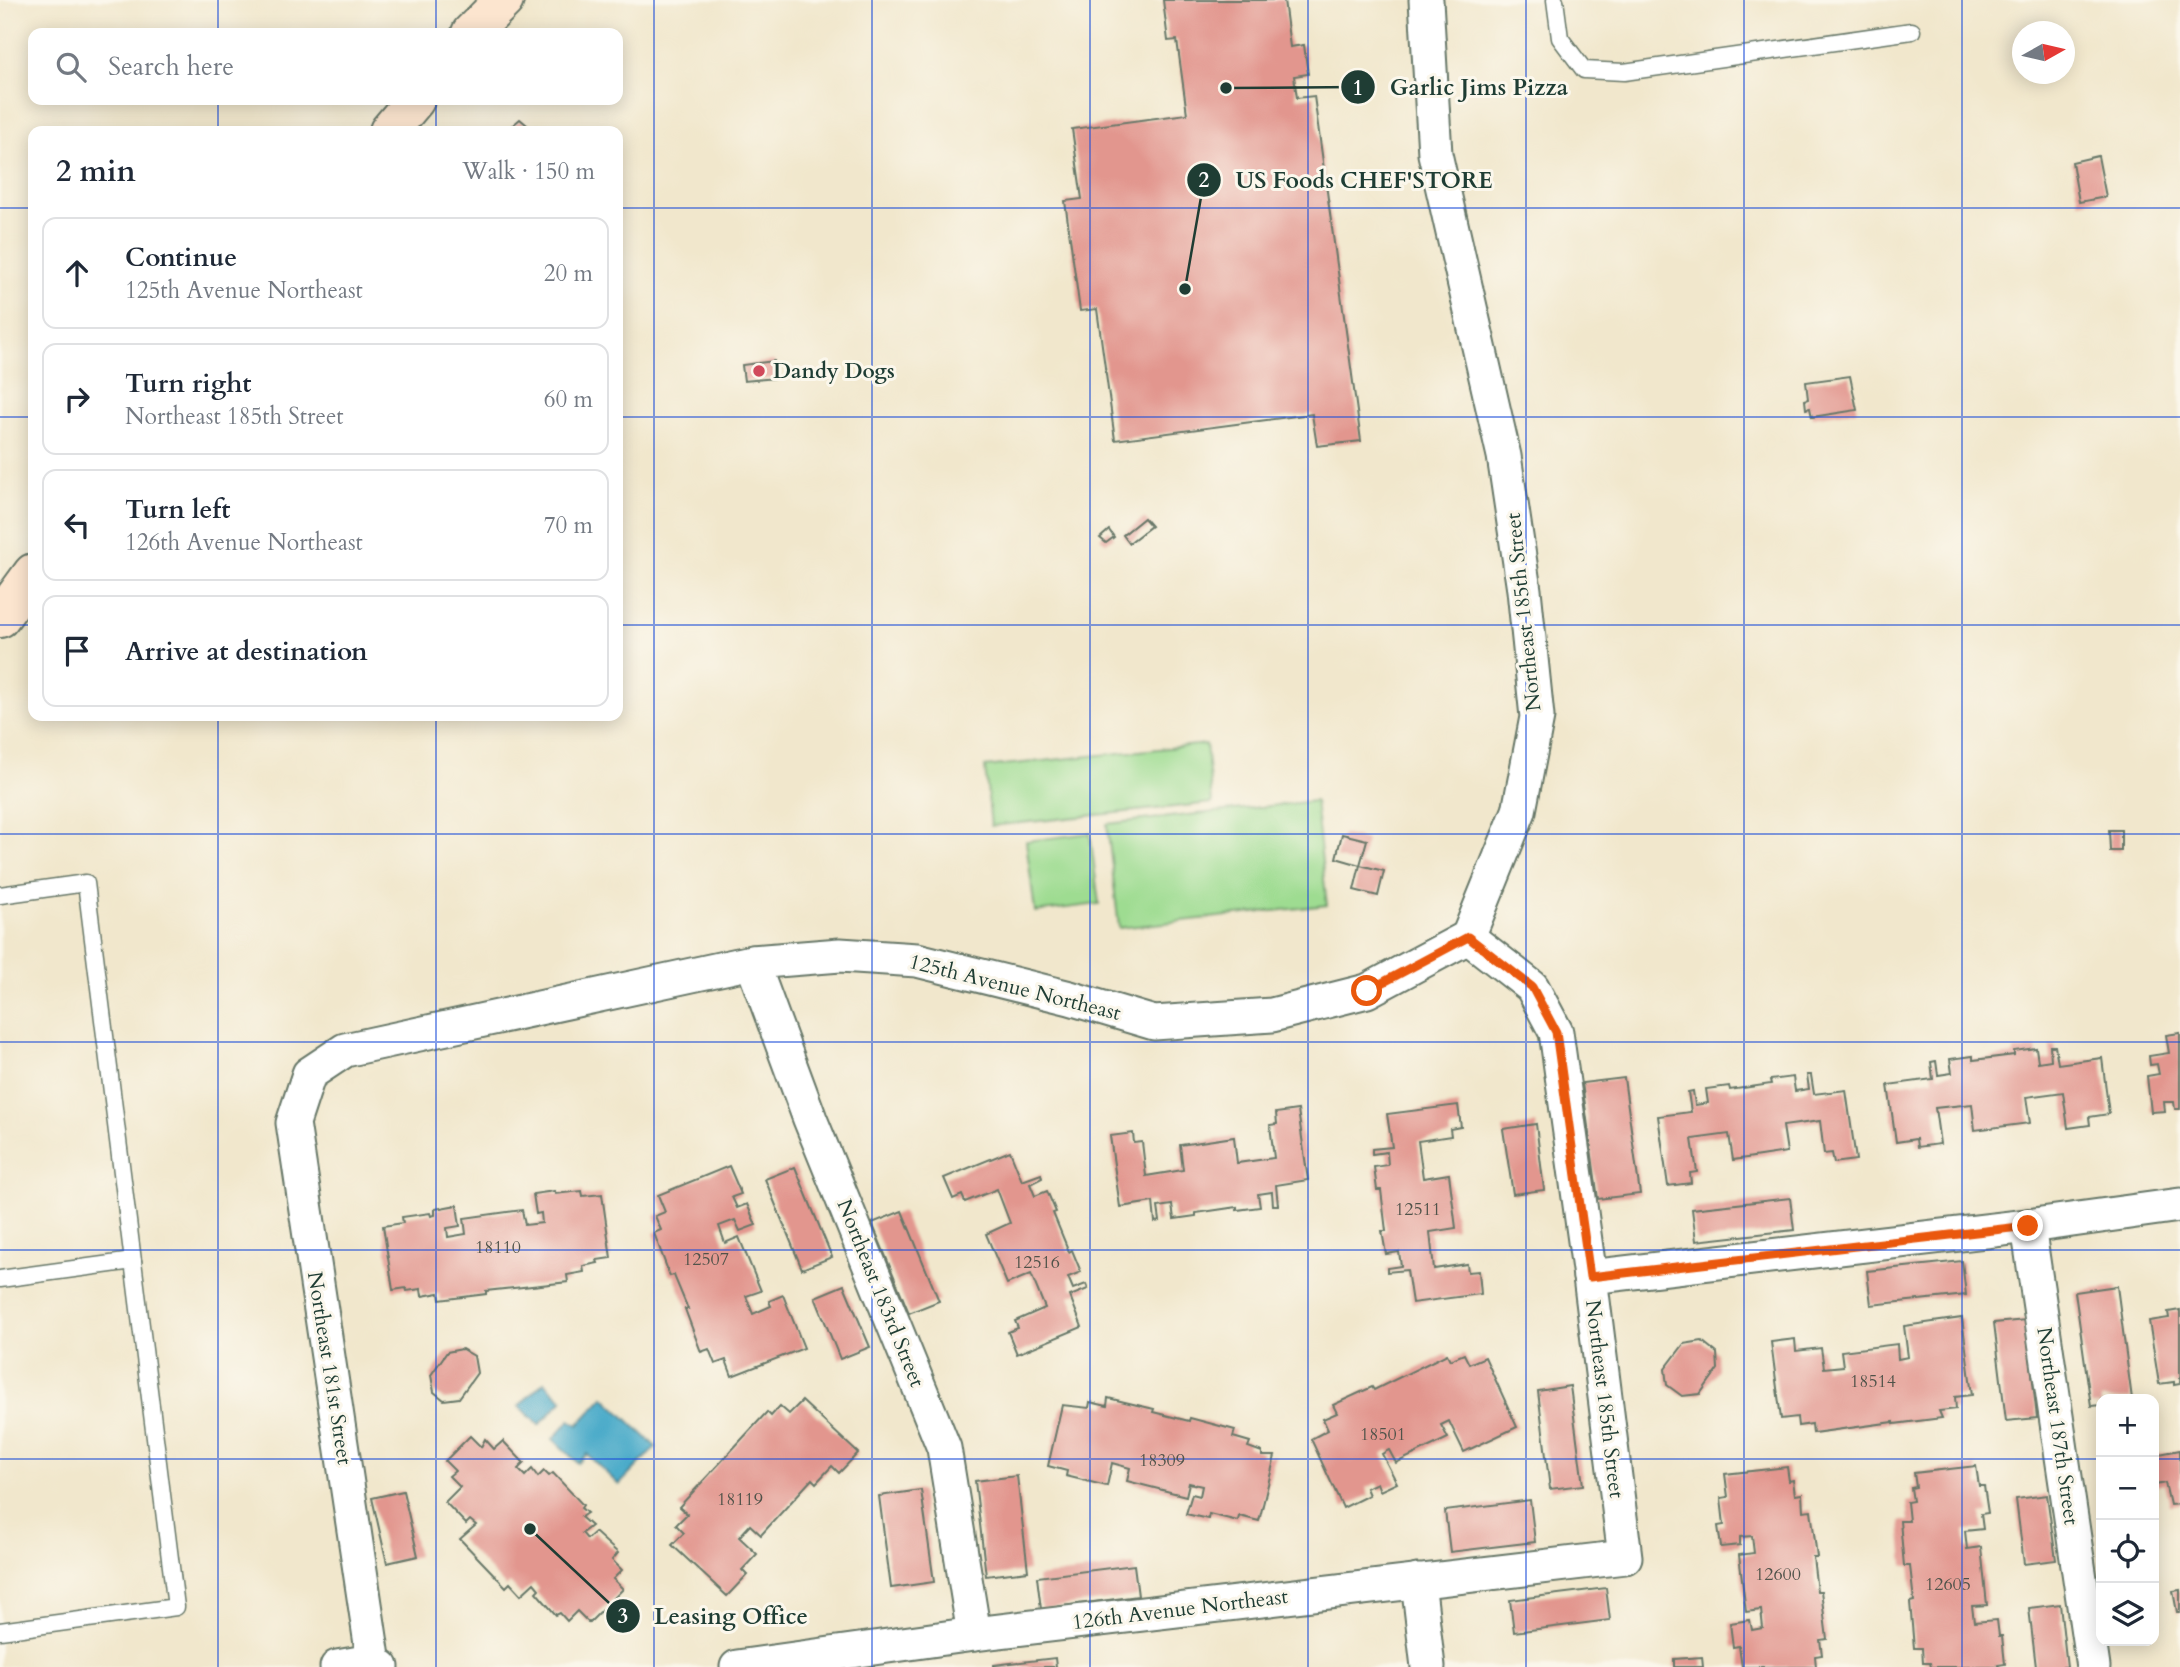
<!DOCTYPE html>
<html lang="en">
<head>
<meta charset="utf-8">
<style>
	:root { --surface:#fff; --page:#f2f2f3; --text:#1f2937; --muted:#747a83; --line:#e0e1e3 }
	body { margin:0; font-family:Cardo,serif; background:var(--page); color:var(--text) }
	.controls { position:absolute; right:21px; bottom:21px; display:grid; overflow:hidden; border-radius:14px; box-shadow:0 4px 18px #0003 }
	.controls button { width:63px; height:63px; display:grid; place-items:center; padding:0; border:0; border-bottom:2px solid var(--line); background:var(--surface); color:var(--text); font:35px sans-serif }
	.compass { position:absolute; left:2012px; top:21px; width:63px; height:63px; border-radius:50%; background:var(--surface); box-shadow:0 4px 18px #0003; rotate:82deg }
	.stop { position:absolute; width:21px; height:21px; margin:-16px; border:5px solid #ea580c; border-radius:50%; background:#fff }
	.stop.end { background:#ea580c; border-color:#fff; box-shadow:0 2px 7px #0008 }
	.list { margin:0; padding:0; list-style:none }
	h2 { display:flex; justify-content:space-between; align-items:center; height:91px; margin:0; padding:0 28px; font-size:30px }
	h2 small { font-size:23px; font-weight:400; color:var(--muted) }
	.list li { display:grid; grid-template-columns:46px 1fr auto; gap:21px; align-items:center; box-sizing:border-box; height:112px; margin:0 14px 14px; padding:0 14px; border:2px solid var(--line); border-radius:14px }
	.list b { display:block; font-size:26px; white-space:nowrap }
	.list p { margin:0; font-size:23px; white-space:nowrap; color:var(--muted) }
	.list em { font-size:23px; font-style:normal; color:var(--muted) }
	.icon { flex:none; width:38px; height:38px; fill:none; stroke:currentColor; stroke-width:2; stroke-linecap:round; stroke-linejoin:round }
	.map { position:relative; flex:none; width:2180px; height:1667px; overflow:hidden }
	.search { position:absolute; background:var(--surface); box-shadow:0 4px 18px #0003; left:28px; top:28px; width:595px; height:77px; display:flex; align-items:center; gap:18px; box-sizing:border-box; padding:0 24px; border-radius:14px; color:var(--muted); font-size:26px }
	.panel { position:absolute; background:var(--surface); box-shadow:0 4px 18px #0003; left:28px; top:126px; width:595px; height:595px; border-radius:14px }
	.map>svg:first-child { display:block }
</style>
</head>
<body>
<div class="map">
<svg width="2180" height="1667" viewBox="0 0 2180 1667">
	<rect width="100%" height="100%" fill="#fbf7ec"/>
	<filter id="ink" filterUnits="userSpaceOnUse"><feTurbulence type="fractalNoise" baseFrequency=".0143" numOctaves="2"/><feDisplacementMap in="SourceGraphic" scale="14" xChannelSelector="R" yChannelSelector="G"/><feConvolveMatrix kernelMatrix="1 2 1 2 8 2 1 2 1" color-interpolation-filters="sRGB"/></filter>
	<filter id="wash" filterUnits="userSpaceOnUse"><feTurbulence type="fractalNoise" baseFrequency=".00686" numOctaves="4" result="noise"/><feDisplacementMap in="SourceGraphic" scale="28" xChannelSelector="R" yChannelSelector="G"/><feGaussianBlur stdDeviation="1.57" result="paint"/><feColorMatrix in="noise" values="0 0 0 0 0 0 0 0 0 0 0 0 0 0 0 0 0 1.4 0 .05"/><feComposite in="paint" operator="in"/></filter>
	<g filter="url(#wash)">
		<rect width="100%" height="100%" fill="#f1e7cc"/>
		<g fill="#9edc91" stroke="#5e8c62" stroke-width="2">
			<path d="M1206,744L1212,803L991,826L985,767Z"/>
			<path d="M1315,801L1327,905L1119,928L1107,824Z"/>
			<path d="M1090,833L1099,904L1035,912L1026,841Z"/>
		</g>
		<g fill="#4aaac9" stroke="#34747e" stroke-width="2">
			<path d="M544,1382L563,1400L539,1425L519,1406Z"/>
			<path d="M604,1397L656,1447L619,1485L587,1454L578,1463L553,1439L570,1420L578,1425Z"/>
		</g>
		<g id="blocks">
			<g fill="#e2968e">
				<path d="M1163,0H1284L1290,47L1304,45L1308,74L1294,76L1297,98L1314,96L1361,441L1317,446L1312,414L1115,440L1097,309L1080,311L1065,201L1082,199L1072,129L1187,114L1177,40L1168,41Z"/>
				<path d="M520,119L527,125L519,131L513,125Z"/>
				<path d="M2098,156L2106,197L2079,202L2072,162Z"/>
				<path d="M774,361L776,378L744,381L742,365Z"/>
				<path d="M1850,376L1857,410L1812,417L1810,408L1806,409L1805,400L1808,399L1806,382Z"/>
				<path d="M1144,518L1151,526L1129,543L1123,535Z"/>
				<path d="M1109,530L1114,537L1106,543L1100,538Z"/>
				<path d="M2109,830H2121V851H2110Z"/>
				<path d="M1342,834L1367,840L1360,865L1336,858Z"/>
				<path d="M1360,865L1384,871L1378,896L1354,890Z"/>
				<path d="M2180,1033V1109H2175L2174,1102H2164L2165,1111L2151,1112L2147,1076L2159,1074L2157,1064L2150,1065L2149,1056L2169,1053L2166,1035Z"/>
				<path d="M2050,1046H2055L2058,1064L2102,1058L2109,1114L2089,1117L2090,1125L2068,1128L2063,1092L2026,1097L2030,1123L1975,1130L1972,1104L1935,1108L1940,1144L1917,1147L1916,1139L1896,1142L1888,1085L1933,1079L1931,1062L1936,1061L1938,1075L1952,1073L1950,1059L1973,1056V1060L2014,1055V1051L2036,1048L2038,1062L2051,1060Z"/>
				<path d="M1807,1075H1811L1814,1094L1846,1090L1856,1160L1834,1163L1832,1153L1824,1154L1820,1121L1783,1126L1787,1152L1733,1160L1729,1134L1692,1139L1697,1172L1690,1173L1691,1183L1668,1186L1658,1116L1691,1112L1688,1092L1693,1091L1695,1105L1708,1103L1706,1089L1729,1086L1730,1090L1771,1084L1770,1080L1793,1077L1795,1091L1809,1089Z"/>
				<path d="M1624,1078L1640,1194L1598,1199L1582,1083Z"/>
				<path d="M1458,1105L1461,1127L1450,1129L1451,1136L1418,1141L1423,1178L1449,1174L1456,1228L1430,1232L1434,1269L1467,1264L1468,1272L1479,1271L1481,1294L1412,1303L1407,1270L1387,1272V1268L1401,1266L1399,1252L1386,1254L1382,1231H1386L1381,1190H1377L1374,1167L1388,1165L1387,1152L1372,1154V1149L1392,1147L1387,1114Z"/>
				<path d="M1298,1110L1308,1180L1276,1185L1278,1205H1273L1272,1192L1258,1194L1260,1207L1237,1210V1207L1196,1213V1216L1174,1219L1172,1205L1158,1207L1160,1221L1155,1222L1153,1202L1120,1207L1110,1136L1133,1133L1134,1143L1142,1142L1146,1176L1183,1170L1180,1145L1234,1137L1237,1163L1274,1158L1270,1125L1277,1124L1276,1113Z"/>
				<path d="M1536,1124L1544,1190L1513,1194L1503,1129Z"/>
				<path d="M1010,1151L1022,1181L1041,1174L1042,1178L1030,1184L1035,1196L1047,1191L1056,1212L1053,1213L1069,1252L1072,1250L1081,1272L1068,1277L1073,1289L1086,1284L1088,1289L1070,1296L1082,1327L1017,1354L1008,1332L1018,1328L1015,1321L1045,1308L1031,1274L1007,1284L986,1234L1010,1223L997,1189L965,1202L962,1195L953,1199L944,1178Z"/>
				<path d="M729,1166L741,1194L732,1197L737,1208L747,1204L756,1225L740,1231L735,1220L719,1226L725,1243L739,1237L761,1291L746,1296L753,1314L771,1306L769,1301L783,1295L804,1348L732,1376L726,1360L715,1364L709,1349L701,1352L685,1309H688L675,1278L674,1275L670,1276L654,1233L661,1230L655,1216L665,1212L658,1195Z"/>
				<path d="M795,1167L832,1257L802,1269L765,1179Z"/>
				<path d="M555,1191V1194L582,1191L583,1196L602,1194L611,1258L597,1260L598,1263L583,1266L584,1272L567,1275L568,1282L486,1291V1294L440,1300L439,1293L422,1296L421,1289L407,1291L406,1288L393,1290L383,1226L403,1223L402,1217L430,1213L431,1216L435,1215V1209L457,1205L460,1226L447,1228L448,1237L466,1234L464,1218L522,1210L525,1225L542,1223L541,1213L536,1214L533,1194Z"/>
				<path d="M1790,1198L1794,1230L1696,1241L1692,1209Z"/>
				<path d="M902,1211L939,1301L909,1313L872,1223Z"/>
				<path d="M1962,1261L1966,1295L1871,1305L1867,1271Z"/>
				<path d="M844,1285L870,1347L840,1359L815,1297Z"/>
				<path d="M2117,1286L2132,1399H2101V1405L2091,1406L2075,1292Z"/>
				<path d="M2180,1310V1384L2174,1385V1382L2159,1384L2149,1321L2169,1318L2168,1312Z"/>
				<path d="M1962,1318L1972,1395L1955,1397L1956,1409L1939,1411L1942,1418L1894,1424V1422L1813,1433L1812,1424L1798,1426L1797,1417L1781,1419L1771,1342L1795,1339L1796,1351L1821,1348L1824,1368L1843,1366L1841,1351L1897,1344L1898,1359L1908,1357L1904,1326Z"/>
				<path d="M2026,1320L2037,1418L2006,1421L1994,1323Z"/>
				<path d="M1702,1341L1717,1353L1718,1369L1700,1394L1682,1396L1667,1385L1665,1369L1684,1344Z"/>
				<path d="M462,1349L474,1356L477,1373L459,1398L444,1400L434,1392L431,1375L447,1352Z"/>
				<path d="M1447,1354L1450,1360L1464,1354L1469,1364L1485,1357L1517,1427L1464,1452L1449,1421L1441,1425L1448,1438L1396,1463L1389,1450L1382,1454L1397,1483L1380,1491L1377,1483L1366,1488L1369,1495L1343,1508L1311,1439L1328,1430L1323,1419L1337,1413L1333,1405L1372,1387L1374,1390Z"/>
				<path d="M1570,1386L1583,1485L1550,1489L1538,1391Z"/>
				<path d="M1108,1398L1154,1409L1153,1412L1189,1421L1190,1418L1235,1430L1233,1437L1250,1442L1248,1447L1262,1452V1456H1275L1259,1521L1239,1516L1238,1521L1209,1514L1208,1519L1186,1514L1192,1494L1200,1496L1202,1486L1189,1483L1186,1496L1127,1481L1130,1468L1112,1463L1107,1486L1066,1476L1067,1471L1048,1466L1062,1405L1089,1408L1090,1402L1107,1406Z"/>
				<path d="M802,1401L858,1453L839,1473L832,1466L816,1483L812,1479L761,1535L750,1525L739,1537L757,1554L742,1570L747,1575L727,1596L672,1545L684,1533L676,1525L687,1514L679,1507L767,1412L771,1416L780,1406L789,1414Z"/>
				<path d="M470,1436L481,1447L485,1439L494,1449L503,1441L524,1463L518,1469L525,1476L532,1469L538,1477L544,1471L549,1476L553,1473L583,1505L581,1508L587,1513L581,1517L591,1526L582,1533L587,1539L595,1532L618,1553L612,1560L622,1570L613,1579L623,1589L589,1623L577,1611L567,1621L560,1613L556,1615L536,1592L539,1589L534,1583L521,1595L510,1583L506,1587L460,1539L476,1525L470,1520L466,1524L445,1502L460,1487L449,1476L455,1471L445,1461Z"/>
				<path d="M2180,1450V1504L2170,1505L2165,1483L2156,1485L2154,1455Z"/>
				<path d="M1976,1466L1979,1486H1984L1988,1513L1981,1514L1983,1529L1965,1531L1967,1549L1981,1547L1987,1605L1972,1606L1974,1622L1997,1620L1999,1636H2002L2005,1664L1998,1665L1999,1667H1931L1930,1663H1923L1922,1648H1914L1910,1602L1914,1601L1910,1566H1904L1900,1521H1909L1907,1502L1913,1501L1911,1488L1916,1487L1914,1473Z"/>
				<path d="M1787,1467L1789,1481L1793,1480L1795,1495L1802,1494L1803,1511L1811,1510L1817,1557H1813L1817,1591H1821L1827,1639L1820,1640L1822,1655L1815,1656L1816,1667H1742L1739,1646L1733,1647L1730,1623L1750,1620L1752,1630L1763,1628L1761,1610L1746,1612L1739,1555L1754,1553L1752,1536L1740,1537V1545L1721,1547L1718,1526L1724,1525L1721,1498L1728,1497L1725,1474Z"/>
				<path d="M1017,1476L1028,1571L986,1576L975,1481Z"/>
				<path d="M921,1490L934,1582L891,1588L879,1496Z"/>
				<path d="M403,1491L418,1556L387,1563L372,1498Z"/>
				<path d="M2047,1495L2056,1560L2024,1564L2016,1499Z"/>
				<path d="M1530,1500L1535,1542L1450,1552L1445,1511Z"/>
				<path d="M1134,1565L1138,1596L1041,1609L1037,1577Z"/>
				<path d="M1606,1588L1610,1620L1514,1632L1510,1600Z"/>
				<path d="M2180,1590V1612H2177L2173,1591Z"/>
				<path d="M2060,1604L2067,1667H2036L2029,1608Z"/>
				<path d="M1702,1657L1703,1667H1674V1659Z"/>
				<path d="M1055,1658L1056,1667H994V1665Z"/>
			</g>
		</g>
	</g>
	<g filter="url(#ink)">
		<use href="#blocks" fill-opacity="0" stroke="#687869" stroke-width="2"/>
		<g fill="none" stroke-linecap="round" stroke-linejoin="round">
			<defs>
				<g id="lane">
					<path d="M1555,0L1560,38L1584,70L1624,72L1912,31"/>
					<path d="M0,895L86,883L176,1607L0,1631"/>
					<path d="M0,1279L133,1261"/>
				</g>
				<g id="street">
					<path d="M1426,0L1435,154L1504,456L1524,590L1537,717L1519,811L1468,937"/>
					<path d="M752,962L810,1119L944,1448L974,1634"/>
					<path d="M2028,1226L2093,1667"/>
					<path d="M1590,1277L2028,1226L2180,1205"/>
					<path d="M1418,1581L1428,1667"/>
					<path d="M374,1664L293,1123L309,1074L345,1050L752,962L840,955L917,960L1070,998L1154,1023L1272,1015L1367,991L1468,937"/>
					<path d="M337,1667L360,1663L382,1667"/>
					<path d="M737,1667L974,1634L1625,1557L1590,1277L1556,1032L1532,987L1468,937"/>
				</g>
				<g id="secondary">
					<path d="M471,33L504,0"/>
					<path d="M389,131L415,100"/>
					<path d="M0,618L33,573"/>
				</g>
			</defs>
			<use href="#lane" stroke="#687869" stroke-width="19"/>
			<use href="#street" stroke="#687869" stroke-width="37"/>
			<use href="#secondary" stroke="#687869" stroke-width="42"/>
			<use href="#lane" stroke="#fff" stroke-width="16"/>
			<use href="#street" stroke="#fff" stroke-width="33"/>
			<use href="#secondary" stroke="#fce5cf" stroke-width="38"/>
		</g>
	</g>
	<g fill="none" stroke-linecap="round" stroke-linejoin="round" filter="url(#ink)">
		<path stroke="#ea580c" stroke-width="9" d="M1367,991L1468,937L1532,987L1556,1032L1590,1277L2028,1226"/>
	</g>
	<path fill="none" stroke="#1d4ed8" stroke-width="2" stroke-opacity="0.55" d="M218,0V33M436,0V33M654,0V1667M872,0V1667M1090,0V1667M1308,0V1667M1526,0V1667M1744,0V1667M1962,0V1667M218,100V131M436,100V131M0,208H33M618,208H2180M0,417H33M618,417H2180M0,625H33M618,625H2180M218,716V1667M436,716V1667M0,834H2180M0,1042H2180M0,1250H2180M0,1459H2101M2154,1459H2180"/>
	<circle fill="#d1495b" stroke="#fbf7ec" stroke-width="2.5" cx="759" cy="371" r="7"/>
	<g text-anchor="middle" stroke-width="6" stroke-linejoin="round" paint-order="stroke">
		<g font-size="18" fill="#50534a">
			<text x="1418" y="1215">12511</text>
			<text x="498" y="1253">18110</text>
			<text x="706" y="1265">12507</text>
			<text x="1037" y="1268">12516</text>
			<text x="1873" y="1387">18514</text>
			<text x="1383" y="1440">18501</text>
			<text x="1162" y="1466">18309</text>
			<text x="740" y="1505">18119</text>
			<text x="1778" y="1580">12600</text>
			<text x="1948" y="1590">12605</text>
		</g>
		<g font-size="21" font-weight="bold" fill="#1f3d34" stroke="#fbf7ec" text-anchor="start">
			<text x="773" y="378">Dandy Dogs</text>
		</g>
		<g font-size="21" fill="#1f3d34" stroke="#fbf7ec">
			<text transform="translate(1523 612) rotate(-96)" y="7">Northeast 185th Street</text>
			<text transform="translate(1015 987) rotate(14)" y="7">125th Avenue Northeast</text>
			<text transform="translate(881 1293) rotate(68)" y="7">Northeast 183rd Street</text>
			<text transform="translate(330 1368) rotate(81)" y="7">Northeast 181st Street</text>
			<text transform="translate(1605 1399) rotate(83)" y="7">Northeast 185th Street</text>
			<text transform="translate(2058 1426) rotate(82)" y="7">Northeast 187th Street</text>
			<text transform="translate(1180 1609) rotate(-7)" y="7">126th Avenue Northeast</text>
		</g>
	</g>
	<path fill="none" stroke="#1f3d34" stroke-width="2.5" d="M1226 88L1358 87M1185 289L1204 180M530 1529L623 1616"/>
	<g fill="#1f3d34" stroke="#fbf7ec" stroke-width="2.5">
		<circle cx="1226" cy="88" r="7"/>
		<circle cx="1185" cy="289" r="7"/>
		<circle cx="530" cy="1529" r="7"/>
		<circle cx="1358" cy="87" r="18"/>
		<circle cx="1204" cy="180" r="18"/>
		<circle cx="623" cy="1616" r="18"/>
	</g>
	<g font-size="21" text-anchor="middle" font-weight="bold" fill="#fff">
		<text x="1358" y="95">1</text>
		<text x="1204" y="187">2</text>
		<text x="623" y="1623">3</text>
	</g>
	<g font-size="23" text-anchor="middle" font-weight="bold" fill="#1f3d34" stroke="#fbf7ec" stroke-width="6" stroke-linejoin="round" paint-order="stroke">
		<text x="1479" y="95">Garlic Jims Pizza</text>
		<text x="1364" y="188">US Foods CHEF'STORE</text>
		<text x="731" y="1624">Leasing Office</text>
	</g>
</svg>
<div class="controls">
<button>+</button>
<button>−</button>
<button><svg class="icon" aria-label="locate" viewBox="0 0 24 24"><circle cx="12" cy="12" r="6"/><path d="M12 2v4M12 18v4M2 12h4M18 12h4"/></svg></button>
<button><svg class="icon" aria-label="layers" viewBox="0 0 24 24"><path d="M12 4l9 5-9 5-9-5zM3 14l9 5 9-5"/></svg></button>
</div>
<svg class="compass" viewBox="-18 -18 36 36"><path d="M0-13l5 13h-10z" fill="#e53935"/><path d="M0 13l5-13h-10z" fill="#747a83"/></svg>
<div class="stop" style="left:1367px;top:991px"></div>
<div class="stop end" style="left:2028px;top:1226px"></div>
<div class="search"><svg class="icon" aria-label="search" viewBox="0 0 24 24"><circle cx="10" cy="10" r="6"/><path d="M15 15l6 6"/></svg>Search here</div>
<section class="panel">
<h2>2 min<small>Walk · 150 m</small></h2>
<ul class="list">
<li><svg class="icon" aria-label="ahead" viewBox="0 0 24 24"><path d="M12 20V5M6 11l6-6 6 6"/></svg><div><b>Continue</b><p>125th Avenue Northeast</p></div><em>20 m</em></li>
<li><svg class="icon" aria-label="right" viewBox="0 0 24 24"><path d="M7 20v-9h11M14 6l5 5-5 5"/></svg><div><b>Turn right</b><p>Northeast 185th Street</p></div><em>60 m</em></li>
<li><svg class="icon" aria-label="left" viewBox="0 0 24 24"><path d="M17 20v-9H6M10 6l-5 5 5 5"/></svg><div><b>Turn left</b><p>126th Avenue Northeast</p></div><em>70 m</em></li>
<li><svg class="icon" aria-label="arrive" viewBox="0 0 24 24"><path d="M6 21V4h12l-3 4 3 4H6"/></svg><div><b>Arrive at destination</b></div></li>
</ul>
</section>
</div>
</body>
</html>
